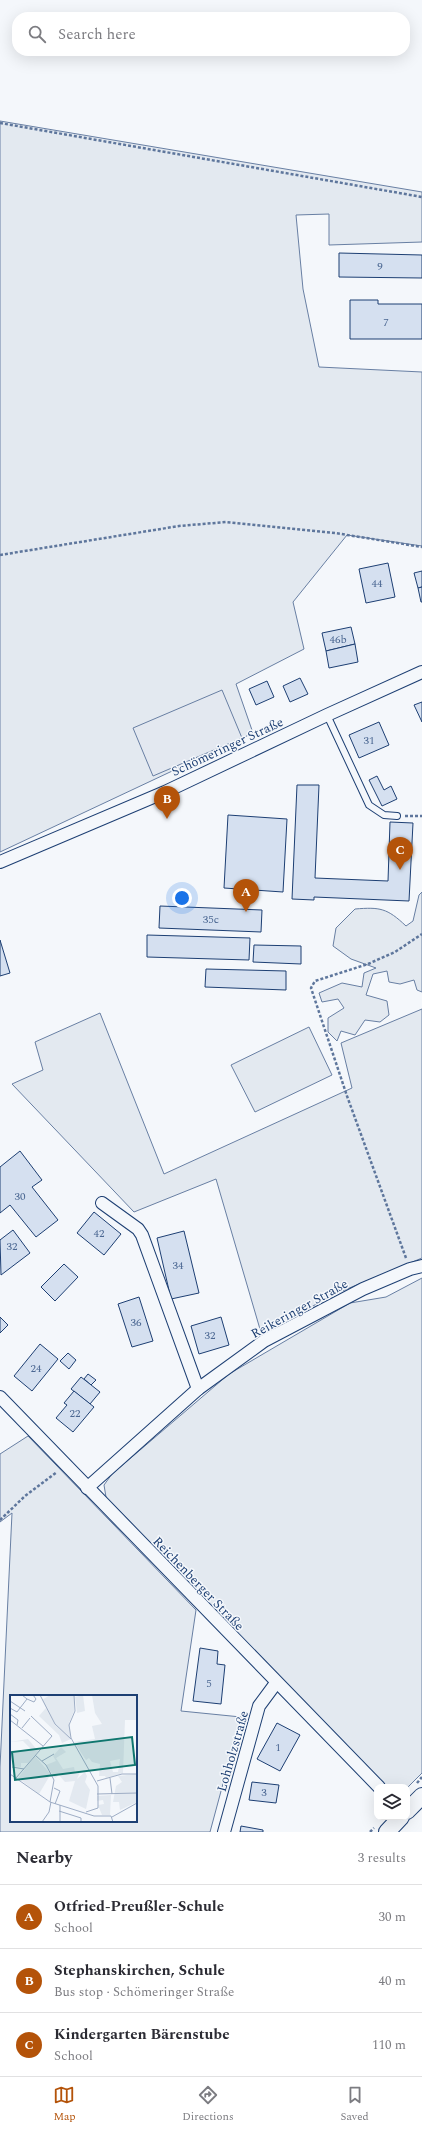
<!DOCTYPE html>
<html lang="en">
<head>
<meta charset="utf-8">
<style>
	:root { --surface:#fff; --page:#f7f7f7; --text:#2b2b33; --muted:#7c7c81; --line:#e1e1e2; --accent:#b45309 }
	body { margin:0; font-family:Spectral,serif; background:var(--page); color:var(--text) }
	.controls { position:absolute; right:12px; bottom:12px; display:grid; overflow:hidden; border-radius:8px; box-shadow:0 4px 16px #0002 }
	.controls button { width:36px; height:36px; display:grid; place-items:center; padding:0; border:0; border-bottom:1px solid var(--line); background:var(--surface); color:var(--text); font:20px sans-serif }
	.you { position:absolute; left:182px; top:898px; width:14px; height:14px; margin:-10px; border:3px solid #fff; border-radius:50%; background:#1a73e8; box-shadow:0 0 0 6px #1a73e833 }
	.badge { display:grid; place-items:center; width:26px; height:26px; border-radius:50%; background:var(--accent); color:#fff; font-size:13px; font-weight:700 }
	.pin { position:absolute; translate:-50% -33px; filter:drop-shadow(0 1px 2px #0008) }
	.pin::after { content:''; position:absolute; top:21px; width:14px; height:12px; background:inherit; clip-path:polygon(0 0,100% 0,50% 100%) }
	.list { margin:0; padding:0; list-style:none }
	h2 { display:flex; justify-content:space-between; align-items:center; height:52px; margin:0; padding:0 16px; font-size:17px }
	h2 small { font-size:13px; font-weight:400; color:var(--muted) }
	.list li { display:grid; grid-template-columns:26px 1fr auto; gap:12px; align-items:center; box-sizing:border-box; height:64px; padding:0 16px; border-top:1px solid var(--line) }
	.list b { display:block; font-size:15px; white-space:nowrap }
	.list p { margin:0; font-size:13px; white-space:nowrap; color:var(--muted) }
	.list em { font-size:13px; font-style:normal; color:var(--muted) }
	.icon { flex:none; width:22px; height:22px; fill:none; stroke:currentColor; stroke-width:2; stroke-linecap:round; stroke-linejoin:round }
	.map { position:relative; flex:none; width:422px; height:1832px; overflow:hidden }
	.search { position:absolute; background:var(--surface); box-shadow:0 4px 16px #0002; left:12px; right:12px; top:12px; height:44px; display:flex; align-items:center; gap:10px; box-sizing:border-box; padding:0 14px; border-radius:16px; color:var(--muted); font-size:15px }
	.sheet { height:244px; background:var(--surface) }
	nav { display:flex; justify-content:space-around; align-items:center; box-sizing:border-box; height:56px; border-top:1px solid var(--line); background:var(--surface); font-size:11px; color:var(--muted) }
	nav a { display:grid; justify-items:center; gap:2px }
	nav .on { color:var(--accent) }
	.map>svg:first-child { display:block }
</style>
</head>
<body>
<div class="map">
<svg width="422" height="1832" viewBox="0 0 422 1832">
	<rect width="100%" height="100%" fill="#f4f7fb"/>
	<g fill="#e3e9f0" stroke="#687fa3" fill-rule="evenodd">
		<path d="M0,121L422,192V242L329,245V214L296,215L303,289L319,367L422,372V546L347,535L293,602L304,649L236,684L253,733L0,852Z"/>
		<path d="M422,892V992L417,990L414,980L400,984L389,982L387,971L373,974L366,995L387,1001L389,1015L380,1022L365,1020L355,1035L341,1031L337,1041L328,1032V1018L344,1008L338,999L322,1002L319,993L342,983L362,987L364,973L376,968L351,959L333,946L336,928L355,909C380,907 387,908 406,926L413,921L419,895Z"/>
		<path d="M422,1009V1258L330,1296L262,1336L216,1179L134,1212L12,1084L43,1070L35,1042L100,1013L164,1174L352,1088L341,1043Z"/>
		<path d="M309,1027L332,1075L255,1112L231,1065Z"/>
		<path d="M422,1278V1773L407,1788L386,1786L106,1497L104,1485L112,1474L229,1374L350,1303L386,1297Z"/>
		<path d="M28,1436L196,1610L181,1711L241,1717L210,1832H0V1767L12,1513L0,1522V1454ZM11,1696H136V1821H11Z"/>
	</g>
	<path fill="#e3e8f0" stroke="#687fa3" d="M222,690L242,738L153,776L133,728Z"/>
	<g fill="#d5e0f0" stroke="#1d3f73">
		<path d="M339,253L422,255V278L339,277Z"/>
		<path d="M350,300H378V304H422V339H350Z"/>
		<path d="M388,563L395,597L366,603L359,569Z"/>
		<path d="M422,571V587L418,588L414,573Z"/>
		<path d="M422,587V602H421L418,588Z"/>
		<path d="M351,627L355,644L326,651L322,633Z"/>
		<path d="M355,644L358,662L329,668L326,651Z"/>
		<path d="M300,678L308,694L290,702L283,686Z"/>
		<path d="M267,681L274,697L256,705L249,689Z"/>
		<path d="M422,702V722L414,705Z"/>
		<path d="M379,722L389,745L359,758L349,735Z"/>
		<path d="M377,776L384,790L391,786L397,799L382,806L369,780Z"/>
		<path d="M297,785H319L315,878L388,881L390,822L413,823L409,901L314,897V900L292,899Z"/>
		<path d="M228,815L287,819L283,892L224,888Z"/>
		<path d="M160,906L262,910L261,932L159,928Z"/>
		<path d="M147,935L250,938L249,960L147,957Z"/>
		<path d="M0,940L10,973L0,976Z"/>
		<path d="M254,945L301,946V964L253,962Z"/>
		<path d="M206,969L286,971V990L205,987Z"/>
		<path d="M20,1151L42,1180L32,1187L58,1220L36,1237L10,1205L0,1213V1167Z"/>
		<path d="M94,1212L121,1234L104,1255L77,1233Z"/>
		<path d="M13,1230L30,1253L1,1275L0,1240Z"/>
		<path d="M184,1231L199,1293L171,1299L157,1238Z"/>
		<path d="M64,1264L78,1277L55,1301L41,1287Z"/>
		<path d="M139,1297L153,1341L132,1347L118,1304Z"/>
		<path d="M0,1317L8,1325L0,1333Z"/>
		<path d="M221,1317L229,1345L199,1354L191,1326Z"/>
		<path d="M40,1344L58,1359L32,1391L14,1376Z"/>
		<path d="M68,1353L76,1360L69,1369L60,1361Z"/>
		<path d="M88,1374L96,1380L91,1385L84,1379Z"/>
		<path d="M81,1377L100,1392L90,1404L71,1389Z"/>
		<path d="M74,1391L94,1407L73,1432L56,1418L67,1405L64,1403Z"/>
		<path d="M200,1648L218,1651L217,1664L225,1665L221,1704L193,1701Z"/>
		<path d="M277,1723L300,1735L280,1771L257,1759Z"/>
		<path d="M252,1782L279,1785L276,1803L249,1800Z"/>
		<path d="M241,1826L263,1830V1832H240Z"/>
	</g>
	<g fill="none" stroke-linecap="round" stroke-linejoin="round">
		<defs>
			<path id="lane" d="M327,715L369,805L384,815L397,816"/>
			<g id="street">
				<path d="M0,862L165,792L327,715L422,672"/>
				<path d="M102,1203L138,1229L142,1235L198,1389"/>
				<path d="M0,1397L379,1787"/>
				<path d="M87,1488L198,1389L264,1341L363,1289L410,1269L422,1266"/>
				<path d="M224,1832L259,1706L276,1683"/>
			</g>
			<g id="secondary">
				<path d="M407,1811L422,1796"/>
				<path d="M387,1832L401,1817"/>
			</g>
		</defs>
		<use href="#lane" stroke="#1d3f73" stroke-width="8"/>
		<use href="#street" stroke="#1d3f73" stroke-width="14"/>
		<use href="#secondary" stroke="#1d3f73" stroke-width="18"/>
		<g stroke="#5e769c" stroke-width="2.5" stroke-dasharray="3 2" stroke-linecap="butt">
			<path d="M0,123L422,197"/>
			<path d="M0,555L179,526L226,522L335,533L422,547"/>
			<path d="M405,816H422"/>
			<path d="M406,1258L347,1096L311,988L315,981L368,964L395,952L422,934"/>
			<path d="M0,1520L25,1496L57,1472"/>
			<path d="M417,1783L422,1777"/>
			<path d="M370,1832L374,1828"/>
		</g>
		<use href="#lane" stroke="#f4f7fb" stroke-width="6"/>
		<use href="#street" stroke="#f4f7fb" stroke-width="12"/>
		<use href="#secondary" stroke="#f4f7fb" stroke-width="16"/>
	</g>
	<g text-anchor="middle" stroke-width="3" stroke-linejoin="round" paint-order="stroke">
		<g font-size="11" fill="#4b6792">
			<text x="380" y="270">9</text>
			<text x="386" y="326">7</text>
			<text x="377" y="587">44</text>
			<text x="338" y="643">46b</text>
			<text x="369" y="744">31</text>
			<text x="211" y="923">35c</text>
			<text x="20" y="1200">30</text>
			<text x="99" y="1237">42</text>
			<text x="12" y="1250">32</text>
			<text x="178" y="1269">34</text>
			<text x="136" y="1326">36</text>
			<text x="210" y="1339">32</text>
			<text x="36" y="1372">24</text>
			<text x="75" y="1417">22</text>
			<text x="209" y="1687">5</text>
			<text x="278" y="1751">1</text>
			<text x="264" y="1796">3</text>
		</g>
		<g font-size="13" fill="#1d3f73" stroke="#f4f7fb">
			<text transform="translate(227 746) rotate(-25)" y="5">Schömeringer Straße</text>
			<text transform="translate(299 1308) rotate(-29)" y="5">Reikeringer Straße</text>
			<text transform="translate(199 1583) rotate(46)" y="5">Reichenberger Straße</text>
			<text transform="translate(232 1751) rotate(-74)" y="5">Lohholzstraße</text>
		</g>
	</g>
	<g transform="translate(10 1695)">
		<rect width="127" height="127" fill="#f4f7fb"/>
		<path d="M40,0H68L64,1V16L59,28L61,44L52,48L49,40L29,21L36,13L32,5ZM73,0L75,16L67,18L65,2ZM82,0H127V25H115L113,78L96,83L95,81H89L90,69L82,67L79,63L76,65L64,47L85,44L82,31L92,29L85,18ZM110,64L108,77H103L100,66ZM18,44L28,56L18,68H11V72L2,71L0,57L22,55L13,46L0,47ZM51,52L56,57L46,63L53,74L64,72L65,77H70L67,84L75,77L77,81L75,87L80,95L76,114L59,106L65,86L55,87L49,80L45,83L36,70L46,66L43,61ZM25,61L43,82H39L29,99L8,83ZM127,79V107L110,115L109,107H103L106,91L112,87L108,81ZM101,100L100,120H92L88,110L94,109L93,105L87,106V101Z" fill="#e3e9f0" fill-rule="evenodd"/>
		<path fill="none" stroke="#9eadc5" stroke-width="1" d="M30,0L45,29L61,44M64,0L65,16L59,30L61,43L88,91V113L76,117M17,4L24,7L26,4L23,0M0,6L15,16M0,13L7,17L17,4L12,0M0,19L8,25L7,30M0,25L33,51M12,33L20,23M25,60L36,70L44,85L40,107M32,66L44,59M2,72L14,74M0,79L40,107L84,121H101L103,127M6,83L42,41L21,21M100,83L102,99M87,86L112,79H127M44,93L50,96L45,109M87,99L127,98M50,110V127M49,116L71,123V127M102,122L127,108M32,127L39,117L41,107"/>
		<path fill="#0f766e" fill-opacity="0.15" stroke="#0f766e" stroke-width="2" d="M122,42L125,70L5,85L2,57Z"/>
		<rect width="127" height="127" fill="none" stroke="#1d3f73" stroke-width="2"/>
	</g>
</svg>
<div class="controls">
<button><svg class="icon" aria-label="layers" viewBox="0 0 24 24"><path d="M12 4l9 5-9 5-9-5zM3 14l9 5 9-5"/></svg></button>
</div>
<div class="you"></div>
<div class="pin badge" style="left:246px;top:912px">A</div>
<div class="pin badge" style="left:167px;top:819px">B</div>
<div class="pin badge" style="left:400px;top:870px">C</div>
<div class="search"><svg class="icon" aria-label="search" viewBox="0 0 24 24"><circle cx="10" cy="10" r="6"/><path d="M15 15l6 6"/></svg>Search here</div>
</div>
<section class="sheet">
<h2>Nearby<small>3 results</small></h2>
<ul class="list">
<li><span class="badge">A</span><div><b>Otfried-Preußler-Schule</b><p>School</p></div><em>30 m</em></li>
<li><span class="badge">B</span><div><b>Stephanskirchen, Schule</b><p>Bus stop · Schömeringer Straße</p></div><em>40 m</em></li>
<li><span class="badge">C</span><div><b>Kindergarten Bärenstube</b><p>School</p></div><em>110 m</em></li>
</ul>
</section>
<nav>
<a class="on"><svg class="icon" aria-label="map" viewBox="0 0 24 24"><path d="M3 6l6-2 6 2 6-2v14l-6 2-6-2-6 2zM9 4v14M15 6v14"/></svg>Map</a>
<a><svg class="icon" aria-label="directions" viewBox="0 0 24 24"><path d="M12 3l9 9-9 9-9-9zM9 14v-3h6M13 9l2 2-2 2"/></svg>Directions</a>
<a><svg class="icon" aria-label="saved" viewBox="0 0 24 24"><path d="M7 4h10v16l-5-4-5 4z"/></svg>Saved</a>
</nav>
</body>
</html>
